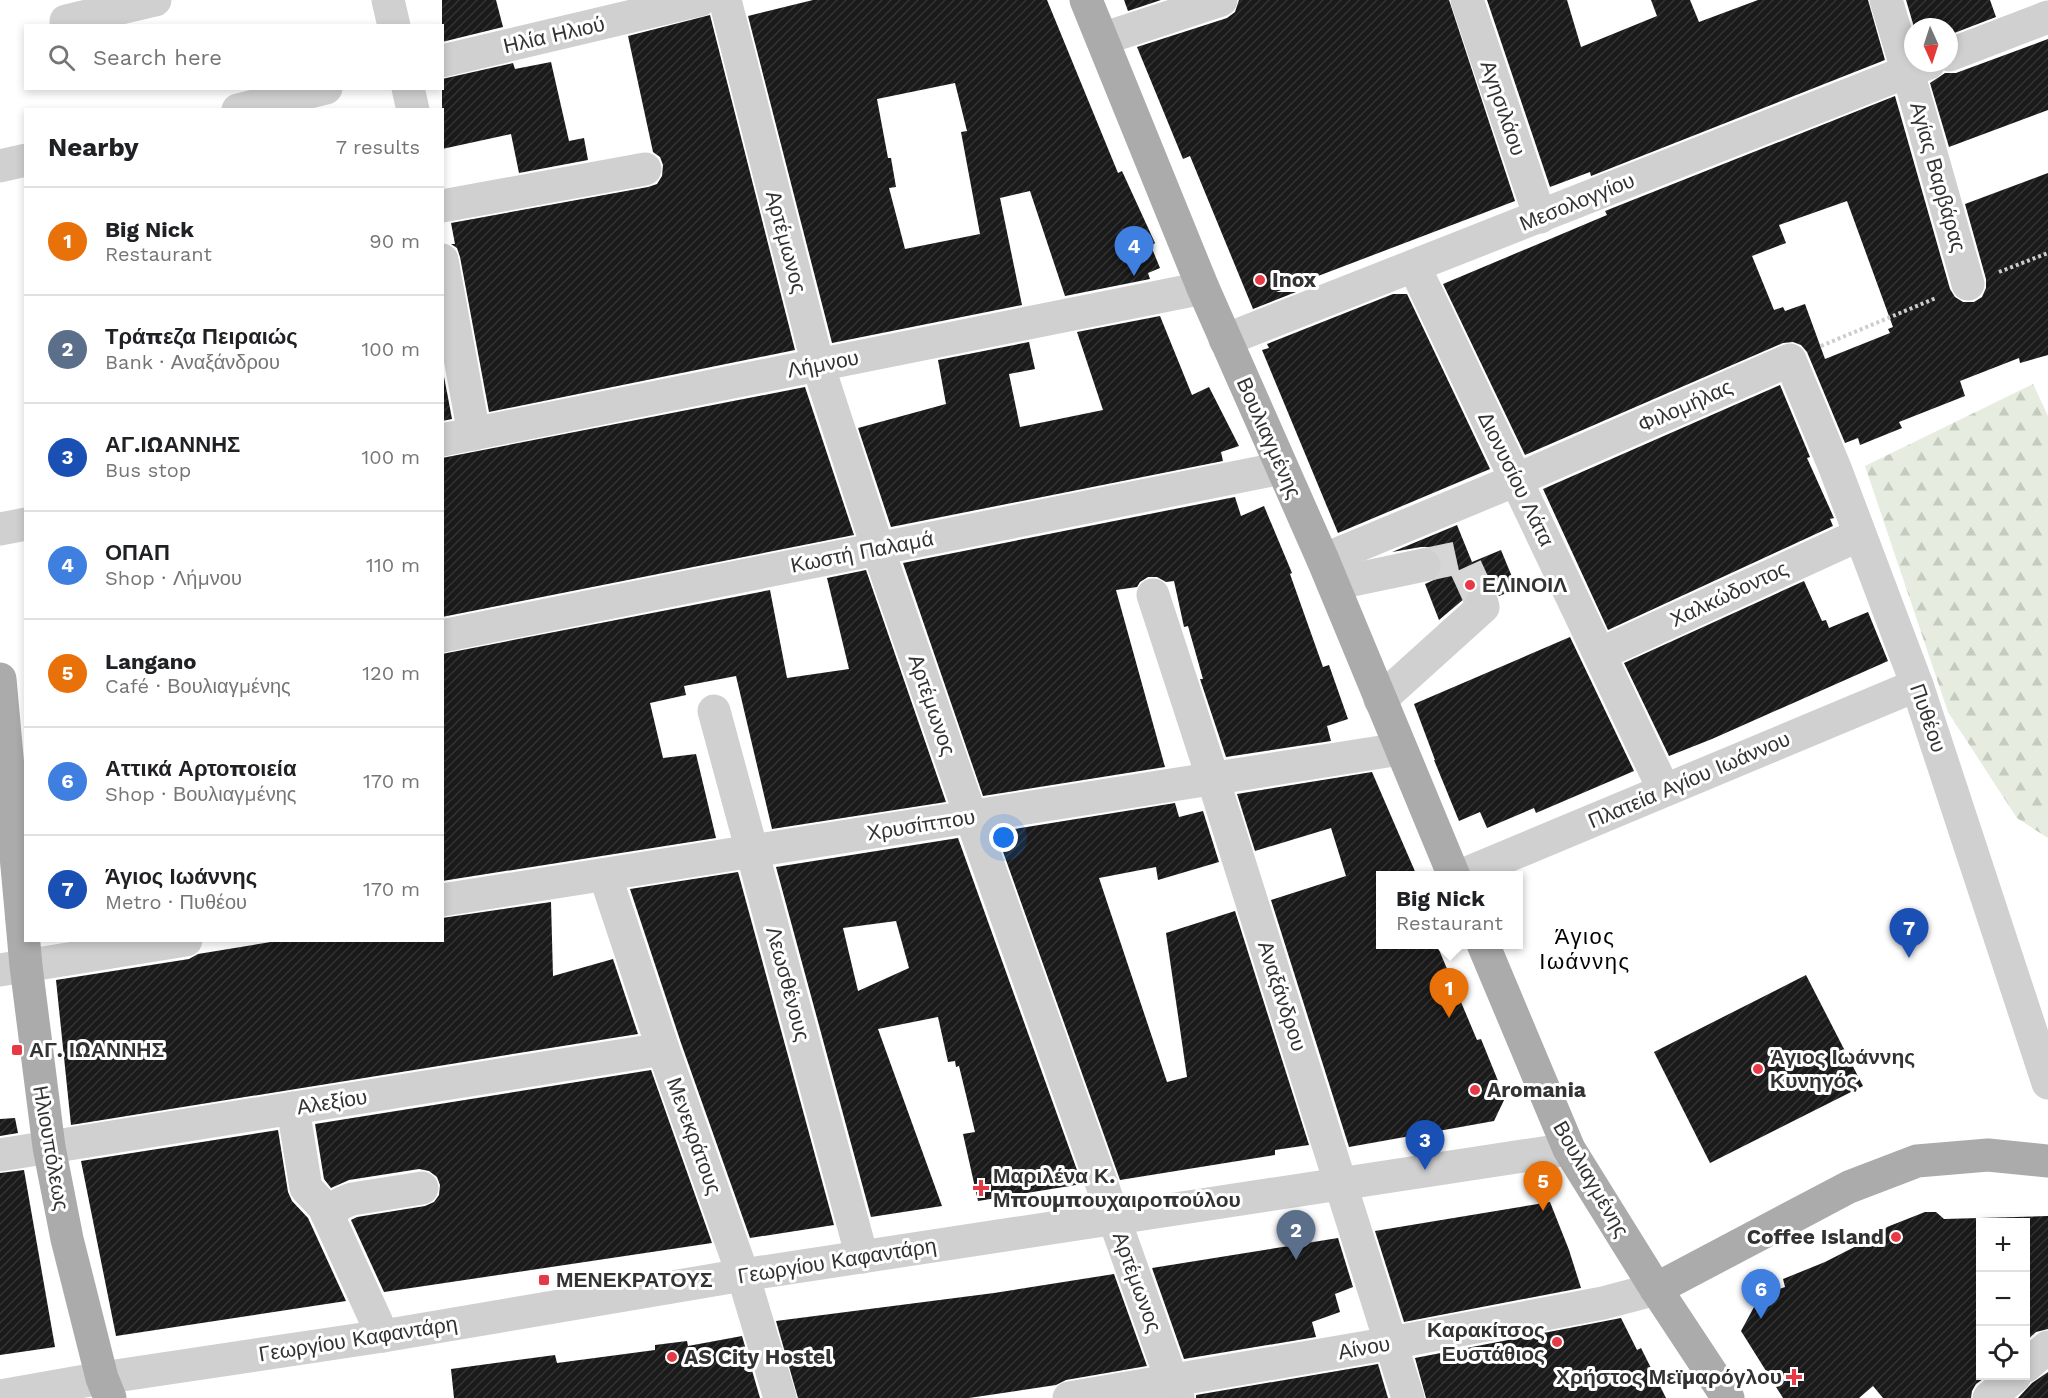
<!DOCTYPE html>
<html lang="en">
<head>
<meta charset="utf-8">
<style>
	:root { --surface:#fff; --page:#f6f6f6; --text:#202124; --muted:#757577; --line:#e0e0e0; --accent:#d93025 }
	body { margin:0; font-family:"Work Sans",sans-serif; background:var(--page); color:var(--text) }
	.controls { position:absolute; right:18px; bottom:18px; display:grid; overflow:hidden; border-radius:0px; box-shadow:0 3px 9px #0003 }
	.controls button { width:54px; height:54px; display:grid; place-items:center; padding:0; border:0; border-bottom:2px solid var(--line); background:var(--surface); color:var(--text); font:30px sans-serif }
	.compass { position:absolute; left:1904px; top:18px; width:54px; height:54px; border-radius:50%; background:var(--surface); box-shadow:0 3px 9px #0003; rotate:177deg }
	.you { position:absolute; left:1004px; top:838px; width:21px; height:21px; margin:-15px; border:4px solid #fff; border-radius:50%; background:#1a73e8; box-shadow:0 0 0 9px #1a73e833 }
	.badge { display:grid; place-items:center; width:39px; height:39px; border-radius:50%; background:var(--accent); color:#fff; font-size:20px; font-weight:700 }
	.pin { position:absolute; translate:-50% -50px; filter:drop-shadow(0 2px 3px #0008) }
	.pin::after { content:''; position:absolute; top:32px; width:21px; height:18px; background:inherit; clip-path:polygon(0 0,100% 0,50% 100%) }
	.popup { position:absolute; left:1376px; top:871px; width:147px; height:78px; box-sizing:border-box; display:grid; place-content:center; border-radius:0px; background:var(--surface); filter:drop-shadow(0 2px 4px #0005); font-size:20px; white-space:nowrap; color:var(--muted) }
	.popup b { font-size:22px; color:var(--text) }
	.popup::after { content:''; position:absolute; left:50%; top:100%; margin-left:-12px; border:12px solid transparent; border-top-color:var(--surface) }
	.list { margin:0; padding:0; list-style:none }
	h2 { display:flex; justify-content:space-between; align-items:center; height:78px; margin:0; padding:0 24px; font-size:26px }
	h2 small { font-size:20px; font-weight:400; color:var(--muted) }
	.list li { display:grid; grid-template-columns:39px 1fr auto; gap:18px; align-items:center; box-sizing:border-box; height:108px; padding:0 24px; border-top:2px solid var(--line) }
	.list b { display:block; font-size:22px; white-space:nowrap }
	.list p { margin:0; font-size:20px; white-space:nowrap; color:var(--muted) }
	.list em { font-size:20px; font-style:normal; color:var(--muted) }
	.icon { flex:none; width:33px; height:33px; fill:none; stroke:currentColor; stroke-width:2; stroke-linecap:round; stroke-linejoin:round }
	.map { position:relative; flex:none; width:2048px; height:1398px; overflow:hidden }
	.search { position:absolute; background:var(--surface); box-shadow:0 3px 9px #0003; left:24px; top:24px; width:420px; height:66px; display:flex; align-items:center; gap:15px; box-sizing:border-box; padding:0 21px; border-radius:0px; color:var(--muted); font-size:22px }
	.panel { position:absolute; background:var(--surface); box-shadow:0 3px 9px #0003; left:24px; top:108px; width:420px; height:834px; border-radius:0px }
	.map>svg:first-child { display:block }
</style>
</head>
<body>
<div class="map">
<svg width="2048" height="1398" viewBox="0 0 2048 1398">
	<defs>
		<pattern id="forest-firs" width="22" height="20" patternUnits="userSpaceOnUse" patternTransform="scale(1.5)"><rect width="22" height="20" fill="#e6ecdf"/><path d="M5 1l3.5 6h-7zM16 11l3.5 6h-7z" fill="#c6cbc0"/></pattern>
		<pattern id="building-hatch" width="6" height="6" patternUnits="userSpaceOnUse" patternTransform="scale(1.5)"><rect width="6" height="6" fill="#1a1a1a"/><path d="M-1 1l2-2M0 6l6-6M5 7l2-2" fill="none" stroke="#333"/></pattern>
	</defs>
	<rect width="100%" height="100%" fill="#fff"/>
	<path fill="url(#forest-firs)" d="M2033,384L2048,416V838L2017,818L1948,712L1865,466Z"/>
	<g fill="url(#building-hatch)" fill-rule="evenodd">
		<path d="M442,0H496L503,27L442,42Z"/>
		<path d="M813,0H1047L1118,173L1122,171L1155,243L1151,246L1160,268L1148,273L1150,279L1065,296L1030,191L1000,198L1022,305L832,343L748,16ZM955,83L967,131L961,132L980,234L905,249L889,188L896,187L891,158H888L877,99Z"/>
		<path d="M1124,0H1161L1128,11Z"/>
		<path d="M1239,0H1449L1515,201L1276,292H1296L1253,309L1190,156L1183,159L1137,47L1227,18L1235,12Z"/>
		<path d="M1487,0H1567L1581,47L1657,16L1651,0H1690L1699,22L1758,0H1868L1885,60L1591,176L1590,172L1550,187Z"/>
		<path d="M1906,0H1990L1996,17L1949,35V27H1914Z"/>
		<path d="M710,15L795,350L489,412L460,257L457,248L451,244H455L451,223L648,187L657,184L662,176L663,165L660,157L653,152L628,36Z"/>
		<path d="M2048,39V110L1949,147L1930,83L1945,73H1956Z"/>
		<path d="M551,62L569,141L584,138L588,160L519,173L511,134L442,149V79L513,63L515,69Z"/>
		<path d="M1895,96L1950,289L1955,297L1963,302H1974L1982,297L1986,288V279L1965,204L2048,173V355L2020,363L2019,358L1960,381L1965,396L1899,422L1902,428L1860,445L1858,438L1845,443L1807,352L1801,345L1793,342L1783,343L1525,455L1443,284L1607,215L1605,211ZM1847,201L1893,327L1888,329L1890,333L1825,359L1805,304L1785,311L1783,307L1774,310L1752,256L1786,243L1779,225Z"/>
		<path d="M1393,294H1407L1490,469L1338,533L1262,350L1269,348L1267,344Z"/>
		<path d="M1160,316L1192,395L1209,387L1239,446L1221,452L1223,461L891,527L858,428L946,404L938,360L1029,342L1035,369L1009,374L1020,427L1103,410L1077,332Z"/>
		<path d="M442,366L452,419L442,421Z"/>
		<path d="M1780,385L1810,457L1807,458L1834,518L1830,519L1833,526L1608,630L1543,489Z"/>
		<path d="M805,387L854,535L442,617V458Z"/>
		<path d="M1235,497L1241,516L1264,506L1292,573L1290,574L1323,667L1329,665L1348,719L1327,726L1331,741L1226,757L1200,679H1203L1188,626L1184,627L1174,581L1166,582L1157,577H1148L1140,582L1137,587L1116,590L1165,767L983,796L903,563Z"/>
		<path d="M1457,525L1472,562L1501,550L1517,589L1499,596L1495,590L1488,585H1477L1469,589L1464,599L1439,620L1425,584L1436,579L1442,571V562L1438,553L1430,547H1421L1392,552Z"/>
		<path d="M866,570L946,802L772,829L736,676L684,686L686,695L650,703L663,758L696,754L716,838L442,881V654L770,590L787,678L849,669L827,578Z"/>
		<path d="M1804,581L1822,621L1826,620L1829,628L1868,612L1888,661L1712,739L1669,756L1624,663Z"/>
		<path d="M1570,637L1634,771L1536,813L1534,808L1487,828L1480,812L1459,821L1434,760H1435L1414,704Z"/>
		<path d="M1372,772L1417,876H1380V945H1437L1477,1040L1481,1039L1505,1098L1494,1121L1349,1147L1271,900L1346,876L1331,828L1255,851L1237,794Z"/>
		<path d="M1175,803L1179,817L1203,811L1219,862L1158,880L1156,867L1099,878L1167,1082L1187,1077L1166,933L1235,911L1309,1145L1275,1150V1155L1120,1180L996,832Z"/>
		<path d="M958,838L1082,1184L978,1201L963,1134L975,1132L959,1066L956,1067L955,1061L948,1062L938,1017L878,1029L942,1206L871,1217L776,867ZM896,921L909,968L858,991L843,928Z"/>
		<path d="M738,872L834,1225L750,1238L681,1043L630,889Z"/>
		<path d="M551,902L553,976L613,959L638,1034L71,1125L56,980L189,959L198,954L283,940H442V918Z"/>
		<path d="M1806,975L1863,1086L1710,1163L1654,1052Z"/>
		<path d="M651,1070L712,1243L384,1292L351,1220L357,1217L425,1206L434,1202L439,1195L440,1185L437,1177L429,1171L419,1169L349,1180L331,1188L324,1179L315,1124Z"/>
		<path d="M15,1118L18,1133L0,1136V1119Z"/>
		<path d="M278,1130L288,1192L292,1201L308,1218L346,1301L116,1336L81,1161Z"/>
		<path d="M24,1170L55,1347L0,1355V1173Z"/>
		<path d="M1550,1202L1569,1250L1581,1288L1404,1322L1375,1231Z"/>
		<path d="M1925,1212H1936L1944,1219L2048,1216V1329L2036,1332L2025,1342V1222H1980V1376H1987L1976,1384L1972,1391L1971,1398H1883L1873,1386L1859,1398H1783L1741,1331L1760,1296L1785,1287L1783,1279L1825,1262L1878,1235L1887,1227Z"/>
		<path d="M1338,1238L1353,1287L1335,1294L1340,1312L1312,1322L1316,1337L1184,1359L1152,1268Z"/>
		<path d="M1114,1274L1147,1366L1066,1380L1056,1385L969,1398H798L776,1321L994,1293Z"/>
		<path d="M1621,1318L1637,1350L1641,1348L1666,1398H1426L1415,1358Z"/>
		<path d="M742,1336L760,1398H454L451,1369L555,1355L557,1363L655,1350V1345L687,1341L688,1346Z"/>
		<path d="M1378,1364L1388,1398H1196V1395Z"/>
		<path d="M2048,1372V1398H2018L2032,1383Z"/>
	</g>
	<g fill="none" stroke-linecap="round" stroke-linejoin="round">
		<path stroke="#d6d6d6" stroke-width="33" stroke-dasharray="33 16" stroke-linecap="butt" d="M1424,565L1461,557L1482,603"/>
		<g stroke="#cdcdcd" stroke-width="4" stroke-dasharray="3 3" stroke-linecap="butt">
			<path d="M1999,272L2048,253"/>
			<path d="M1821,346L1936,298"/>
		</g>
		<g stroke="#d0d0d0" stroke-width="33">
			<path d="M388,0L394,26"/>
			<path d="M725,0L818,365L878,549L971,817L1178,1398"/>
			<path d="M1467,0L1540,217"/>
			<path d="M1886,0L1914,93L1968,284"/>
			<path d="M66,21L155,0"/>
			<path d="M1102,39L1221,0"/>
			<path d="M1949,55L2048,17"/>
			<path d="M442,61L700,0"/>
			<path d="M408,88L413,110"/>
			<path d="M238,110L326,88"/>
			<path d="M0,166L26,160"/>
			<path d="M442,206L645,169"/>
			<path d="M442,260L474,434"/>
			<path d="M1414,266L1664,790"/>
			<path d="M1225,340L1929,63"/>
			<path d="M442,440L1203,288"/>
			<path d="M0,529L26,524"/>
			<path d="M1323,560L1516,480L1790,360L1835,468L1917,685L2048,1083"/>
			<path d="M1333,584L1424,565"/>
			<path d="M1153,595L1213,779L1408,1398"/>
			<path d="M442,636L1282,468"/>
			<path d="M1600,654L1859,535"/>
			<path d="M1380,700L1483,607L1482,603"/>
			<path d="M714,711L862,1257"/>
			<path d="M605,875L663,1049L743,1275L780,1398"/>
			<path d="M1460,876L1917,685"/>
			<path d="M442,900L1400,749"/>
			<path d="M0,970L186,940"/>
			<path d="M293,1108L306,1188L324,1207L383,1336"/>
			<path d="M0,1155L663,1049"/>
			<path d="M327,1214L342,1203L352,1199L422,1188"/>
			<path d="M2026,1366L2048,1347"/>
			<path d="M0,1396L102,1378L383,1336L743,1275L1569,1149"/>
			<path d="M1069,1398L1391,1343L1603,1303L1656,1289"/>
			<path d="M1989,1398L2015,1376"/>
		</g>
		<g stroke="#ababab" stroke-width="33">
			<path d="M1086,0L1203,288L1323,560L1454,876"/>
			<path d="M0,679L26,966L49,1147L67,1239L102,1378L110,1398"/>
			<path d="M1483,944L1569,1149L1656,1289L1728,1398"/>
			<path d="M1656,1289L1849,1187L1917,1161L1988,1155L2048,1161"/>
		</g>
	</g>
	<g fill="#e63946" stroke="#fff" stroke-width="2">
		<circle cx="1260" cy="280" r="6"/>
		<circle cx="1470" cy="585" r="6"/>
		<rect x="11" y="1044" width="12" height="12" rx="3"/>
		<circle cx="1758" cy="1069" r="6"/>
		<circle cx="1475" cy="1090" r="6"/>
		<path d="M978 1179h6v6h6v6h-6v6h-6v-6h-6v-6h6z"/>
		<circle cx="1896" cy="1237" r="6"/>
		<rect x="538" y="1274" width="12" height="12" rx="3"/>
		<circle cx="1557" cy="1342" r="6"/>
		<circle cx="672" cy="1357" r="6"/>
		<path d="M1791 1368h6v6h6v6h-6v6h-6v-6h-6v-6h6z"/>
	</g>
	<g text-anchor="middle" stroke-width="6" stroke-linejoin="round" paint-order="stroke">
		<g font-size="21" fill="#333" stroke="#fff">
			<text transform="translate(554 35) rotate(-13)" y="7">Ηλία Ηλιού</text>
			<text transform="translate(1503 108) rotate(71)" y="7">Αγησιλάου</text>
			<text transform="translate(1938 177) rotate(74)" y="7">Αγίας Βαρβάρας</text>
			<text transform="translate(1577 202) rotate(-22)" y="7">Μεσολογγίου</text>
			<text transform="translate(786 242) rotate(75)" y="7">Αρτέμωνος</text>
			<text transform="translate(823 364) rotate(-11)" y="7">Λήμνου</text>
			<text transform="translate(1685 406) rotate(-24)" y="7">Φιλομήλας</text>
			<text transform="translate(1269 438) rotate(66)" y="7">Βουλιαγμένης</text>
			<text transform="translate(1516 479) rotate(64)" y="7">Διονυσίου Λάτα</text>
			<text transform="translate(862 552) rotate(-11)" y="7">Κωστή Παλαμά</text>
			<text transform="translate(1729 594) rotate(-25)" y="7">Χαλκώδοντος</text>
			<text transform="translate(932 705) rotate(71)" y="7">Αρτέμωνος</text>
			<text transform="translate(1928 718) rotate(71)" y="7">Πυθέου</text>
			<text transform="translate(1689 780) rotate(-23)" y="7">Πλατεία Αγίου Ιωάννου</text>
			<text transform="translate(921 825) rotate(-9)" y="7">Χρυσίππου</text>
			<text transform="translate(788 984) rotate(75)" y="7">Λεωσθένους</text>
			<text transform="translate(1282 996) rotate(72)" y="7">Αναξάνδρου</text>
			<text transform="translate(332 1102) rotate(-9)" y="7">Αλεξίου</text>
			<text transform="translate(694 1136) rotate(70)" y="7">Μενεκράτους</text>
			<text transform="translate(51 1148) rotate(80)" y="7">Ηλιουπόλεως</text>
			<text transform="translate(1591 1179) rotate(60)" y="7">Βουλιαγμένης</text>
			<text transform="translate(837 1261) rotate(-9)" y="7">Γεωργίου Καφαντάρη</text>
			<text transform="translate(1137 1282) rotate(70)" y="7">Αρτέμωνος</text>
			<text transform="translate(358 1339) rotate(-9)" y="7">Γεωργίου Καφαντάρη</text>
			<text transform="translate(1364 1348) rotate(-10)" y="7">Αίνου</text>
		</g>
		<g font-size="21" font-weight="bold" fill="#333" stroke="#fff" text-anchor="start">
			<text x="1272" y="287">Inox</text>
			<text x="1482" y="592">ΕΛΙΝΟΙΛ</text>
			<text x="29" y="1057">ΑΓ. ΙΩΑΝΝΗΣ</text>
			<text x="1770" y="1064">Άγιος Ιωάννης<tspan x="1770" dy="24">Κυνηγός</tspan></text>
			<text x="1487" y="1097">Aromania</text>
			<text x="993" y="1183">Μαριλένα Κ.<tspan x="993" dy="24">Μπουμπουχαιροπούλου</tspan></text>
			<text x="1884" y="1244" text-anchor="end">Coffee Island</text>
			<text x="556" y="1287">ΜΕΝΕΚΡΑΤΟΥΣ</text>
			<text x="1545" y="1337" text-anchor="end">Καρακίτσος<tspan x="1545" dy="24">Ευστάθιος</tspan></text>
			<text x="684" y="1364">AS City Hostel</text>
			<text x="1782" y="1384" text-anchor="end">Χρήστος Μεϊμαρόγλου</text>
		</g>
		<g font-size="22" letter-spacing="1.5" fill="#000" stroke="#fff">
			<text x="1585" y="944">Άγιος<tspan x="1585" dy="25">Ιωάννης</tspan></text>
		</g>
	</g>
</svg>
<div class="controls">
<button>+</button>
<button>−</button>
<button><svg class="icon" aria-label="locate" viewBox="0 0 24 24"><circle cx="12" cy="12" r="6"/><path d="M12 2v4M12 18v4M2 12h4M18 12h4"/></svg></button>
</div>
<svg class="compass" viewBox="-18 -18 36 36"><path d="M0-13l5 13h-10z" fill="#e53935"/><path d="M0 13l5-13h-10z" fill="#757577"/></svg>
<div class="you"></div>
<div class="pin badge" style="left:1449px;top:1018px;background:#e8710a">1</div>
<div class="popup"><b>Big Nick</b>Restaurant</div>
<div class="pin badge" style="left:1296px;top:1260px;background:#5c6f8a">2</div>
<div class="pin badge" style="left:1425px;top:1170px;background:#1a4fb4">3</div>
<div class="pin badge" style="left:1134px;top:276px;background:#3f7fe0">4</div>
<div class="pin badge" style="left:1543px;top:1211px;background:#e8710a">5</div>
<div class="pin badge" style="left:1761px;top:1319px;background:#3f7fe0">6</div>
<div class="pin badge" style="left:1909px;top:958px;background:#1a4fb4">7</div>
<div class="search"><svg class="icon" aria-label="search" viewBox="0 0 24 24"><circle cx="10" cy="10" r="6"/><path d="M15 15l6 6"/></svg>Search here</div>
<section class="panel">
<h2>Nearby<small>7 results</small></h2>
<ul class="list">
<li><span class="badge" style="background:#e8710a">1</span><div><b>Big Nick</b><p>Restaurant</p></div><em>90 m</em></li>
<li><span class="badge" style="background:#5c6f8a">2</span><div><b>Τράπεζα Πειραιώς</b><p>Bank · Αναξάνδρου</p></div><em>100 m</em></li>
<li><span class="badge" style="background:#1a4fb4">3</span><div><b>ΑΓ.ΙΩΑΝΝΗΣ</b><p>Bus stop</p></div><em>100 m</em></li>
<li><span class="badge" style="background:#3f7fe0">4</span><div><b>ΟΠΑΠ</b><p>Shop · Λήμνου</p></div><em>110 m</em></li>
<li><span class="badge" style="background:#e8710a">5</span><div><b>Langano</b><p>Café · Βουλιαγμένης</p></div><em>120 m</em></li>
<li><span class="badge" style="background:#3f7fe0">6</span><div><b>Αττικά Αρτοποιεία</b><p>Shop · Βουλιαγμένης</p></div><em>170 m</em></li>
<li><span class="badge" style="background:#1a4fb4">7</span><div><b>Άγιος Ιωάννης</b><p>Metro · Πυθέου</p></div><em>170 m</em></li>
</ul>
</section>
</div>
</body>
</html>
